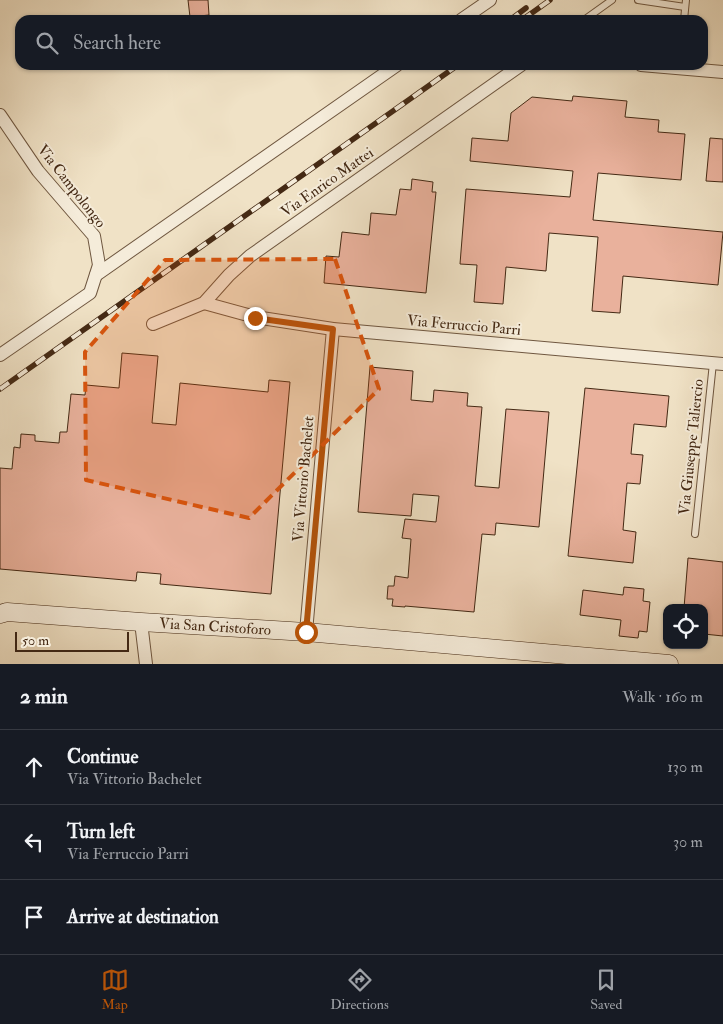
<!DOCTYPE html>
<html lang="en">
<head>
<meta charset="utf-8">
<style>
	:root { --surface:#171b24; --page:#242831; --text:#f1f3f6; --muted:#9ea1a6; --line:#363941; --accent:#b45309 }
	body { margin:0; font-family:"IM FELL Double Pica",serif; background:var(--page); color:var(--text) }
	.controls { position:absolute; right:15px; bottom:15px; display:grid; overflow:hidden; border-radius:10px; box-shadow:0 1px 4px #0004 }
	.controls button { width:45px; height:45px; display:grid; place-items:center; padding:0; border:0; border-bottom:1px solid var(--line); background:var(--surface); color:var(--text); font:25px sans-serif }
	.scale { position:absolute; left:15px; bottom:12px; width:114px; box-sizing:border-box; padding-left:5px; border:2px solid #442914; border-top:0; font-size:14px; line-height:18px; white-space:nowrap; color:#442914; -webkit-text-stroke:4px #f5ecda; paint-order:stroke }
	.stop { position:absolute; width:15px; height:15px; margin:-11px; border:4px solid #b45309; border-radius:50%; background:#fff }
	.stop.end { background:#b45309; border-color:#fff; box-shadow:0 1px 5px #0008 }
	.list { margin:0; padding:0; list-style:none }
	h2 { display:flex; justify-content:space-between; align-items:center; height:65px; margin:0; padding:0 20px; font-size:21px }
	h2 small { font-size:16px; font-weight:400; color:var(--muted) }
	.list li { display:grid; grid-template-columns:32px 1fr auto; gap:15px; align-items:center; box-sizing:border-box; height:75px; padding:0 20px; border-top:1px solid var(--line) }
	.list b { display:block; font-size:19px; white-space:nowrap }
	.list p { margin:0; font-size:16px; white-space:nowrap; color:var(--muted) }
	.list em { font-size:16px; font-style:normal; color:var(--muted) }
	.icon { flex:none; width:28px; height:28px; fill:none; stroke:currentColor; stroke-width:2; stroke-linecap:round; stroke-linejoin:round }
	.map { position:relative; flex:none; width:723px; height:664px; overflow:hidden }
	.search { position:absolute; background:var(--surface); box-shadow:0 1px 4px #0004; left:15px; right:15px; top:15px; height:55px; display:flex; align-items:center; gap:12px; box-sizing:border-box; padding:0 18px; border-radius:15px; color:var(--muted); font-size:19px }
	.sheet { height:290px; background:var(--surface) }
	nav { display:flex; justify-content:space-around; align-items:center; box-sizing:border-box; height:70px; border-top:1px solid var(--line); background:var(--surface); font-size:14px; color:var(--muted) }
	nav a { display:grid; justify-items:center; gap:2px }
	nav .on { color:var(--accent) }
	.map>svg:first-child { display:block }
</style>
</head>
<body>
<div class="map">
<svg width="723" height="664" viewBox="0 0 723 664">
	<rect width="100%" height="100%" fill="#f0e2c6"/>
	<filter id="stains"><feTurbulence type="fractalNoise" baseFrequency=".004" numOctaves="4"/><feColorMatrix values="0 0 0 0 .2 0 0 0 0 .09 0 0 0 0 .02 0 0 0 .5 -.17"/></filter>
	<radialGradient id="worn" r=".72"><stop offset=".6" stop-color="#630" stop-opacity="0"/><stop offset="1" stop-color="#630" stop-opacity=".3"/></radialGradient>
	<g fill="#e9b19c" stroke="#442914">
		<path d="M188,0H208L209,15L190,17Z"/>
		<path d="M573,96L627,101L625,117L659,120L658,132L685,134L681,180L598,173L593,220L723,232L718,285L623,276L620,313L592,311L598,237L549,233L546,271L506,267L503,304L474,302L477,265L460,264L466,189L570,197L573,171L470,161L472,138L508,141L511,113L532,97L572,101Z"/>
		<path d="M710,138L723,139V182L706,181Z"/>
		<path d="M412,179L433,182L432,192H436L426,293L324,283L326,256L339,257L342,232L369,235L371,213L396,215L400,189L411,190Z"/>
		<path d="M122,353L158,356L152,423L176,425L180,383L268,392L269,380L290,382L271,594L160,584L161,574L137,572L136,581L0,569V468L12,469L14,447L20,448L21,434L35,435V441L59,443L60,432H67L71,394L85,395L86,385L119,388Z"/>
		<path d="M370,367L413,371L411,400L433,402L434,390L468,393L467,406L482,407L475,486L499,488L506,409L549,412L539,527L496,523L495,535L482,534L474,612L405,606V607L392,606L393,599H387L388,586H394L395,576L408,578L411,539L402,538L405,519L436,522L439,496L413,494L411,516L358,512Z"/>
		<path d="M585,388L669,396L666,427L634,424L631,454L643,455L640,484L627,483L623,530L636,532L633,563L568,556Z"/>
		<path d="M688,558L723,562V636L704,634V608H684Z"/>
		<path d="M624,587L644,589L643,601L650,602L647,632L639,631L638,638L619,636L621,620L580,615L583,590L623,595Z"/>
	</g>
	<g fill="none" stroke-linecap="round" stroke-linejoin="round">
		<defs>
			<g id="lane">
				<path d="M638,0L685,7"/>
				<path d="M584,20L612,0"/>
				<path d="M684,20L686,0"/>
				<path d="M695,534L713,363"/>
			</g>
			<g id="street">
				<path d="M461,20L490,0"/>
				<path d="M641,65L723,72"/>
				<path d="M0,115L38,171L94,236L99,265L90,293L0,355"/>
				<path d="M96,275L397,65"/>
				<path d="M204,303L255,317L333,329L723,364"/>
				<path d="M153,324L204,303L229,275L250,256L521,65"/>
				<path d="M141,622L146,664"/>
				<path d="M306,632L333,329"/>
			</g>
			<g id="secondary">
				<path id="s1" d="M0,614L7,612L141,622L306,632L669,664"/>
			</g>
		</defs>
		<use href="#lane" stroke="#6f5740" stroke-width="8"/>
		<use href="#street" stroke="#6f5740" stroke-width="14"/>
		<use href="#secondary" stroke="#442914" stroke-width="19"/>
		<use href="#lane" stroke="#f5ecda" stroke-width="6"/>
		<use href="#street" stroke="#f5ecda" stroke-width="12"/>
		<use href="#secondary" stroke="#f5ecda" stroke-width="18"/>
		<defs>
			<g id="rail">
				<path d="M510,20L526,8"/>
				<path d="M522,20L550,0"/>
				<path d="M0,389L458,65"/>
			</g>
		</defs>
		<use href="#rail" stroke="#442914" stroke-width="5.5"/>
		<use href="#rail" stroke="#f5ecda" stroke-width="4" stroke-dasharray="11" stroke-linecap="butt"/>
	</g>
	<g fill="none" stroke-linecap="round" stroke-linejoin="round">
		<path stroke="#b45309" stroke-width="6" d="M255,318L333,329L306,632"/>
	</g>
	<path fill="#d8540d" fill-opacity="0.2" stroke="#d8540d" stroke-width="4" stroke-dasharray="10 6" stroke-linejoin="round" d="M335,259L379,389L249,518L86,480L85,352L165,260Z"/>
	<g text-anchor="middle" stroke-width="4" stroke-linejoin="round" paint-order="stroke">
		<g font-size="15" fill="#442914" stroke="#f5ecda">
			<text transform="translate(327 182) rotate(-35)" y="5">Via Enrico Mattei</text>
			<text transform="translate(72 186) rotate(52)" y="5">Via Campolongo</text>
			<text transform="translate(464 325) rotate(5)" y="5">Via Ferruccio Parri</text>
			<text transform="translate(691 447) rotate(-84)" y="5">Via Giuseppe Taliercio</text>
			<text transform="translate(303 479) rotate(-85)" y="5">Via Vittorio Bachelet</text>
			<text dy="5" stroke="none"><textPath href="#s1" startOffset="216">Via San Cristoforo</textPath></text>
		</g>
	</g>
	<rect width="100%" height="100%" filter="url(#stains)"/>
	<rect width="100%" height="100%" fill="url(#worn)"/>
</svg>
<div class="controls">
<button><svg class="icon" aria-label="locate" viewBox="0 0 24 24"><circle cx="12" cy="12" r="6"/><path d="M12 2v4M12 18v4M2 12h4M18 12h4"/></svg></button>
</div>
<div class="scale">50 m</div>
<div class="stop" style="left:306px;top:632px"></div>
<div class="stop end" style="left:255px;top:318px"></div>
<div class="search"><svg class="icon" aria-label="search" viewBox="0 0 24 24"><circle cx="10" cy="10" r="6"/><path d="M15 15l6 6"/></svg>Search here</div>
</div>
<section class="sheet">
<h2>2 min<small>Walk · 160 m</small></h2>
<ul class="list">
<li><svg class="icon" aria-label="ahead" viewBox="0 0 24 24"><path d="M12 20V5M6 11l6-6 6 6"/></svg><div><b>Continue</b><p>Via Vittorio Bachelet</p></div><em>130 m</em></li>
<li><svg class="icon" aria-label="left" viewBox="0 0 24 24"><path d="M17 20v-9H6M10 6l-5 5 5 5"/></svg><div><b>Turn left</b><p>Via Ferruccio Parri</p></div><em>30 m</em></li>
<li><svg class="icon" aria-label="arrive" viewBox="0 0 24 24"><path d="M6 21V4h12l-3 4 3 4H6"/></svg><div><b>Arrive at destination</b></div></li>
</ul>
</section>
<nav>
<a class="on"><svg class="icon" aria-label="map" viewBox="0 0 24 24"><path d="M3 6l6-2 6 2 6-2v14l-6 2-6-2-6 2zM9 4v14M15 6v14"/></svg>Map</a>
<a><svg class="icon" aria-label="directions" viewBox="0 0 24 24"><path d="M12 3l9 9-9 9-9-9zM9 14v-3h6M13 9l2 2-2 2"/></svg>Directions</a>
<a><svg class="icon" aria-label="saved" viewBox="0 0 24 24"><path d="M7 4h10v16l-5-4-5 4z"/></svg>Saved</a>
</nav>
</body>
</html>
